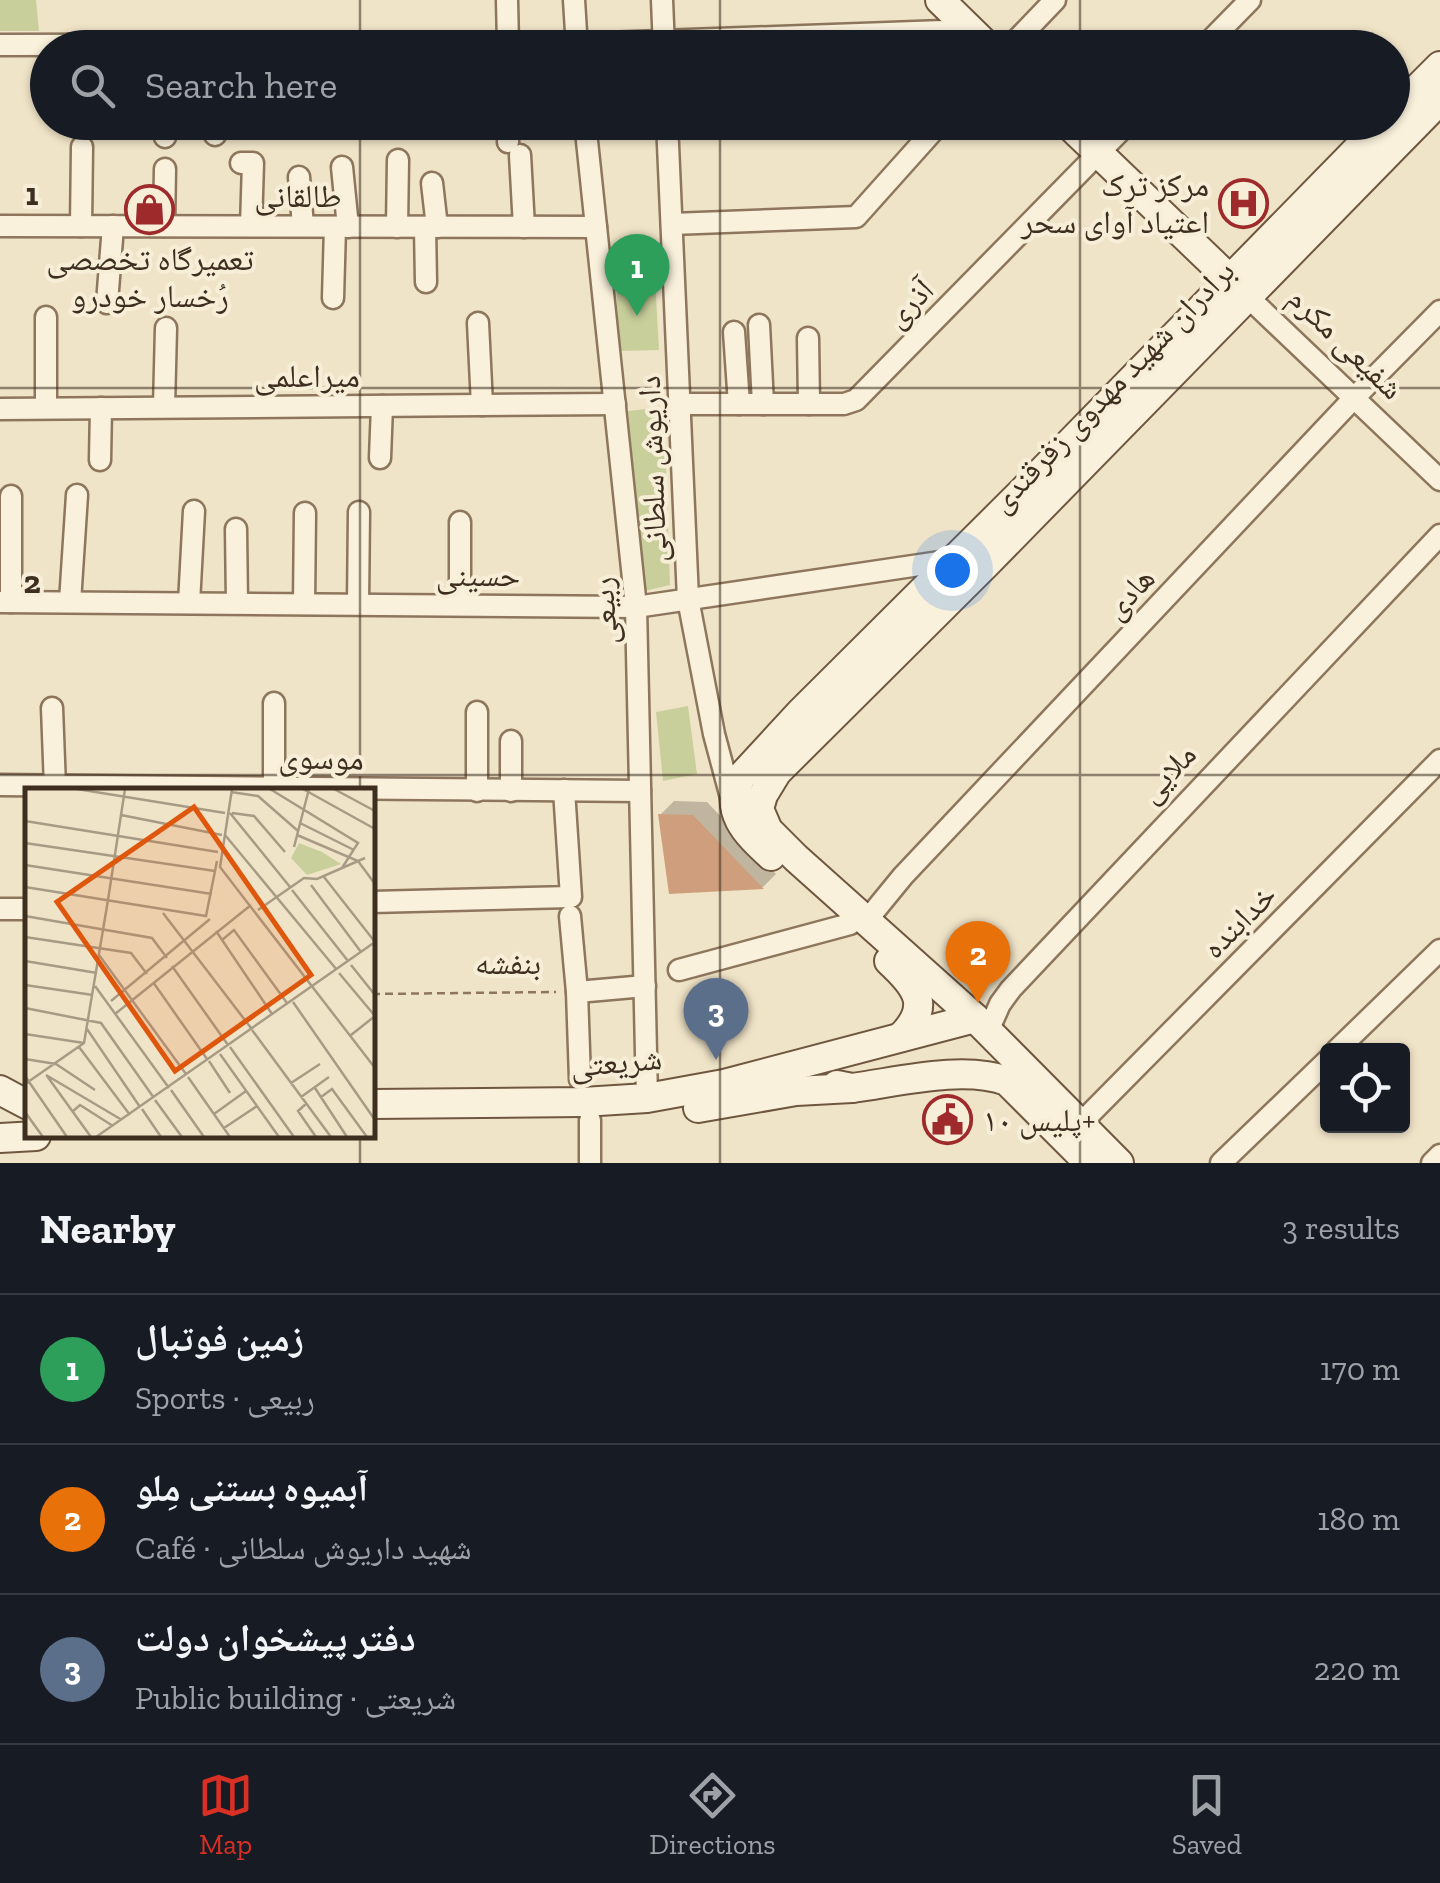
<!DOCTYPE html>
<html lang="en">
<head>
<meta charset="utf-8">
<style>
	:root { --surface:#171b24; --page:#20242c; --text:#f1f3f6; --muted:#9ea1a6; --line:#363941; --accent:#d93025 }
	body { margin:0; font-family:"Zilla Slab","Noto Naskh Arabic",serif; background:var(--page); color:var(--text) }
	.controls { position:absolute; right:30px; bottom:30px; display:grid; overflow:hidden; border-radius:10px; box-shadow:0 2px 8px #0004 }
	.controls button { width:90px; height:90px; display:grid; place-items:center; padding:0; border:0; border-bottom:2px solid var(--line); background:var(--surface); color:var(--text); font:50px sans-serif }
	.you { position:absolute; left:952px; top:570px; width:35px; height:35px; margin:-25px; border:8px solid #fff; border-radius:50%; background:#1a73e8; box-shadow:0 0 0 15px #1a73e833 }
	.badge { display:grid; place-items:center; width:65px; height:65px; border-radius:50%; background:var(--accent); color:#fff; font-size:32px; font-weight:700 }
	.pin { position:absolute; translate:-50% -82px; filter:drop-shadow(0 2px 5px #0008) }
	.pin::after { content:''; position:absolute; top:52px; width:35px; height:30px; background:inherit; clip-path:polygon(0 0,100% 0,50% 100%) }
	.list { margin:0; padding:0; list-style:none }
	h2 { display:flex; justify-content:space-between; align-items:center; height:130px; margin:0; padding:0 40px; font-size:42px }
	h2 small { font-size:32px; font-weight:400; color:var(--muted) }
	.list li { display:grid; grid-template-columns:65px 1fr auto; gap:30px; align-items:center; box-sizing:border-box; height:150px; padding:0 40px; border-top:2px solid var(--line) }
	.list b { display:block; font-size:38px; white-space:nowrap }
	.list p { margin:0; font-size:32px; white-space:nowrap; color:var(--muted) }
	.list em { font-size:32px; font-style:normal; color:var(--muted) }
	.icon { flex:none; width:55px; height:55px; fill:none; stroke:currentColor; stroke-width:2; stroke-linecap:round; stroke-linejoin:round }
	.map { position:relative; flex:none; width:1440px; height:1163px; overflow:hidden }
	.search { position:absolute; background:var(--surface); box-shadow:0 2px 8px #0004; left:30px; right:30px; top:30px; height:110px; display:flex; align-items:center; gap:25px; box-sizing:border-box; padding:0 35px; border-radius:55px; color:var(--muted); font-size:38px }
	.sheet { height:580px; background:var(--surface) }
	nav { display:flex; justify-content:space-around; align-items:center; box-sizing:border-box; height:140px; border-top:2px solid var(--line); background:var(--surface); font-size:28px; color:var(--muted) }
	nav a { display:grid; justify-items:center; gap:5px }
	nav .on { color:var(--accent) }
	.map>svg:first-child { display:block }
</style>
</head>
<body>
<div class="map">
<svg width="1440" height="1163" viewBox="0 0 1440 1163">
	<rect width="100%" height="100%" fill="#f0e4c8"/>
	<g fill="#c9cf9b">
		<path d="M0,0H36L39,31H0Z"/>
		<path d="M655,278L659,350L619,351L616,282Z"/>
		<path d="M664,407L670,585L645,591L628,411Z"/>
		<path d="M688,706L697,774L663,781L656,712Z"/>
	</g>
	<path fill="#0003" d="M674,801L707,802L776,874L763,887L671,892L661,814Z"/>
	<path fill="#cf9f7d" d="M658,814L693,815L764,889L669,894Z"/>
	<g fill="none" stroke-linecap="round" stroke-linejoin="round">
		<defs>
			<g id="street">
				<path d="M507,0L508,44"/>
				<path d="M574,0L577,48"/>
				<path d="M662,0L664,48"/>
				<path d="M0,45L577,44L971,30"/>
				<path d="M1009,48L1055,0"/>
				<path d="M1203,48L1250,0"/>
				<path d="M165,122V137"/>
				<path d="M215,122V135"/>
				<path d="M585,122L636,607L647,1098"/>
				<path d="M667,122L688,599L714,734L733,805"/>
				<path d="M508,142L509,122"/>
				<path d="M520,155L524,227"/>
				<path d="M241,163H253L251,226"/>
				<path d="M342,167L348,227"/>
				<path d="M299,177L303,226"/>
				<path d="M432,183L437,227"/>
				<path d="M672,224L856,217L941,122"/>
				<path d="M0,226L596,227"/>
				<path d="M81,226L82,147"/>
				<path d="M164,226L165,169"/>
				<path d="M397,227L398,160"/>
				<path d="M425,227L426,282"/>
				<path d="M1248,297L1440,480"/>
				<path d="M333,298L335,227"/>
				<path d="M107,303L113,226"/>
				<path d="M46,317V408"/>
				<path d="M478,323L482,405"/>
				<path d="M759,325L763,404"/>
				<path d="M734,332L739,404"/>
				<path d="M808,338L809,404"/>
				<path d="M679,404H844L856,400L1129,122"/>
				<path d="M164,407L166,328"/>
				<path d="M0,409L615,404"/>
				<path d="M380,458L382,406"/>
				<path d="M100,460L101,408"/>
				<path d="M11,496V602"/>
				<path d="M236,529L237,603"/>
				<path d="M0,602L636,607L953,560"/>
				<path d="M70,602L77,495"/>
				<path d="M189,603L194,511"/>
				<path d="M304,604L305,513"/>
				<path d="M358,604L359,512"/>
				<path d="M460,605V522"/>
				<path d="M52,708L55,787"/>
				<path d="M477,712V791"/>
				<path d="M511,741V791"/>
				<path d="M0,785L640,791"/>
				<path d="M274,787V703"/>
				<path d="M372,902L571,897L564,790"/>
				<path d="M0,909H28"/>
				<path d="M570,916L577,992L580,1079"/>
				<path d="M867,920L903,876L1353,399L1440,311"/>
				<path d="M679,970L850,924"/>
				<path d="M577,992L645,986"/>
				<path d="M988,1031L1000,1004L1011,989L1440,535"/>
				<path d="M1337,1050L1440,950"/>
				<path d="M590,1120V1163"/>
				<path d="M1080,1124L1440,760"/>
				<path d="M1221,1163L1328,1060"/>
				<path d="M1432,1163L1440,1155"/>
			</g>
			<g id="secondary">
				<path d="M940,0L989,48"/>
				<path d="M1392,114L1440,66"/>
				<path d="M1066,122L1243,292"/>
				<path d="M771,856C746,833 723,811 741,777L800,713L1022,492L1384,122"/>
				<path d="M889,961C917,987 932,1006 901,1037"/>
				<path d="M837,1085L852,1088C898,1082 963,1065 1007,1081L1089,1163"/>
				<path d="M0,1090L28,1105"/>
				<path d="M372,1104L583,1102L647,1098L724,1084L975,1018"/>
				<path d="M698,1108L796,1091L852,1088"/>
				<path d="M0,1138L36,1136"/>
				<path d="M1119,1163L975,1018L796,858L768,830L759,809L763,795L777,772L987,563L1440,100"/>
			</g>
		</defs>
		<use href="#street" stroke="#8d765c" stroke-width="25"/>
		<use href="#secondary" stroke="#6f573f" stroke-width="32"/>
		<g stroke="#8d765c" stroke-width="2.5" stroke-dasharray="8 5" stroke-linecap="butt">
			<path d="M622,275L652,266"/>
			<path d="M372,994L556,992"/>
		</g>
		<use href="#street" stroke="#faf1dc" stroke-width="20"/>
		<use href="#secondary" stroke="#faf1dc" stroke-width="28"/>
	</g>
	<path fill="none" stroke="#3d2e20" stroke-width="2.5" stroke-opacity="0.55" d="M360,0V48M720,0V48M1080,0V48M360,122V791M720,122V1163M1080,122V1163M0,388H1440M0,775H1440M360,1136V1163"/>
	<defs>
		<symbol id="hospital-ring" viewBox="-11 -11 22 22"><circle r="9.5" fill="#f7eed8" stroke="#9e2a2b" stroke-width="1.5"/><path d="M-5-5h3v3.5h4V-5h3V5h-3V1.5h-4V5h-3Z" fill="#9e2a2b"/></symbol>
		<symbol id="shop-ring" viewBox="-11 -11 22 22"><circle r="9.5" fill="#f7eed8" stroke="#9e2a2b" stroke-width="1.5"/><path d="M-5-2.5h2.3a2.7 3.5 0 0 1 5.4 0H5L5.5 6h-11ZM-1.5-2.5h3a1.5 2.3 0 0 0-3 0Z" fill="#9e2a2b"/></symbol>
		<symbol id="civic-ring" viewBox="-11 -11 22 22"><circle r="9.5" fill="#f7eed8" stroke="#9e2a2b" stroke-width="1.5"/><path d="M-.6-6.5H3V-4.5H.6V-3L4-1V1h2V6H-6V1h2V-1L-.6-3ZM-1.2 2.5V6h2.4V2.5Z" fill="#9e2a2b"/></symbol>
	</defs>
	<g fill-rule="evenodd">
		<use href="#hospital-ring" x="1216" y="176" width="55" height="55"/>
		<use href="#shop-ring" x="122" y="182" width="55" height="55"/>
		<use href="#civic-ring" x="920" y="1092" width="55" height="55"/>
	</g>
	<g text-anchor="middle" stroke-width="8" stroke-linejoin="round" paint-order="stroke">
		<g font-size="32" fill="#3d2e20" stroke="#f7eed8" text-anchor="end">
			<text x="1209" y="196">مرکز ترک<tspan x="1209" dy="37">اعتیاد آوای سحر</tspan></text>
			<text x="150" y="270" text-anchor="middle">تعمیرگاه تخصصی<tspan x="150" dy="37">رُخسار خودرو</tspan></text>
			<text x="983" y="1131" text-anchor="start">پلیس ۱۰+</text>
		</g>
		<g font-size="32" fill="#3d2e20" stroke="#f7eed8">
			<text x="298" y="207">طالقانی</text>
			<text transform="translate(909 303) rotate(-45)" y="11">آذری</text>
			<text transform="translate(1346 343) rotate(44)" y="11">شفیعی مکرم</text>
			<text x="307" y="387">میراعلمی</text>
			<text transform="translate(1112 386) rotate(-46)" y="11">برادران شهید مهدوی زفرقندی</text>
			<text transform="translate(652 469) rotate(-92)" y="11">داریوش سلطانی</text>
			<text x="478" y="586">حسینی</text>
			<text transform="translate(1129 593) rotate(-47)" y="11">هادی</text>
			<text transform="translate(604 611) rotate(-94)" y="11">ربیعی</text>
			<text transform="translate(321 758) rotate(1)" y="11">موسوی</text>
			<text transform="translate(1167 773) rotate(-47)" y="11">ملایی</text>
			<text transform="translate(1239 921) rotate(-45)" y="11">خدابنده</text>
			<text x="508" y="974">بنفشه</text>
			<text transform="translate(616 1062) rotate(-5)" y="11">شریعتی</text>
		</g>
	</g>
	<g transform="translate(25 788)">
		<rect width="350" height="350" fill="#f0e4c8"/>
		<path d="M274,55L297,64L316,76L282,87L266,70Z" fill="#c9cf9b"/>
		<path fill="none" stroke="#a89b85" stroke-width="2.5" d="M52,1L200,25M207,1L195,79L350,280M245,1L333,55L317,80M278,1L350,41M309,1L350,23M206,4L233,8L273,43M205,25L265,99M207,25L229,28L260,64M96,27L197,47M0,33L193,64M275,35L329,62M200,47L312,182M272,47L333,73L350,96M0,55L190,83M269,59L284,1M0,77L187,106M299,89L350,154M286,97L336,164M0,99L181,128L192,73M267,102L323,173M83,112L100,1M233,122L279,90L292,91L340,70M138,125L226,240M0,128L127,150L142,170M191,143L247,226M0,149L106,165L122,186M197,152L209,142L262,215M74,167L161,286M0,173L72,185M326,177L350,207M147,178L203,257M314,185L350,228M128,194L182,271M0,197L68,207M70,198L144,300M86,213L185,131M268,214L350,332M0,220L76,235L129,310M90,226L226,117M62,241L115,319M227,242L306,349M0,246L59,255M326,247L350,228M54,259L105,327M205,259L269,349M195,266L254,349M0,271L31,276M184,273L205,305M31,276L70,302M21,287L97,332M0,288L42,349M22,288L66,349M163,289L205,349M266,295L295,276M0,296L59,255L83,112M290,300L322,349M146,302L179,349M276,309L304,289M296,309L307,301L342,349M130,312L157,349M282,315L273,323L291,349M117,321L136,349M0,324L18,349M47,324L55,317L88,338M189,326L221,303M199,340L232,318M71,349L350,154"/>
		<path fill="#df570d" fill-opacity="0.15" stroke="#df570d" stroke-width="5" d="M169,19L286,187L150,283L32,114Z"/>
		<rect width="350" height="350" fill="none" stroke="#3d2e20" stroke-width="5"/>
	</g>
	<g font-size="32" text-anchor="middle" font-weight="bold" fill="#3d2e20" stroke="#f7eed8" stroke-width="8" stroke-linejoin="round" paint-order="stroke">
		<text x="32" y="205">1</text>
		<text x="32" y="593">2</text>
	</g>
</svg>
<div class="controls">
<button><svg class="icon" aria-label="locate" viewBox="0 0 24 24"><circle cx="12" cy="12" r="6"/><path d="M12 2v4M12 18v4M2 12h4M18 12h4"/></svg></button>
</div>
<div class="you"></div>
<div class="pin badge" style="left:637px;top:316px;background:#2e9e5b">1</div>
<div class="pin badge" style="left:978px;top:1003px;background:#e8710a">2</div>
<div class="pin badge" style="left:716px;top:1060px;background:#5c6f8a">3</div>
<div class="search"><svg class="icon" aria-label="search" viewBox="0 0 24 24"><circle cx="10" cy="10" r="6"/><path d="M15 15l6 6"/></svg>Search here</div>
</div>
<section class="sheet">
<h2>Nearby<small>3 results</small></h2>
<ul class="list">
<li><span class="badge" style="background:#2e9e5b">1</span><div><b>زمین فوتبال</b><p>Sports · ربیعی</p></div><em>170 m</em></li>
<li><span class="badge" style="background:#e8710a">2</span><div><b>آبمیوه بستنی مِلو</b><p>Café · شهید داریوش سلطانی</p></div><em>180 m</em></li>
<li><span class="badge" style="background:#5c6f8a">3</span><div><b>دفتر پیشخوان دولت</b><p>Public building · شریعتی</p></div><em>220 m</em></li>
</ul>
</section>
<nav>
<a class="on"><svg class="icon" aria-label="map" viewBox="0 0 24 24"><path d="M3 6l6-2 6 2 6-2v14l-6 2-6-2-6 2zM9 4v14M15 6v14"/></svg>Map</a>
<a><svg class="icon" aria-label="directions" viewBox="0 0 24 24"><path d="M12 3l9 9-9 9-9-9zM9 14v-3h6M13 9l2 2-2 2"/></svg>Directions</a>
<a><svg class="icon" aria-label="saved" viewBox="0 0 24 24"><path d="M7 4h10v16l-5-4-5 4z"/></svg>Saved</a>
</nav>
</body>
</html>
